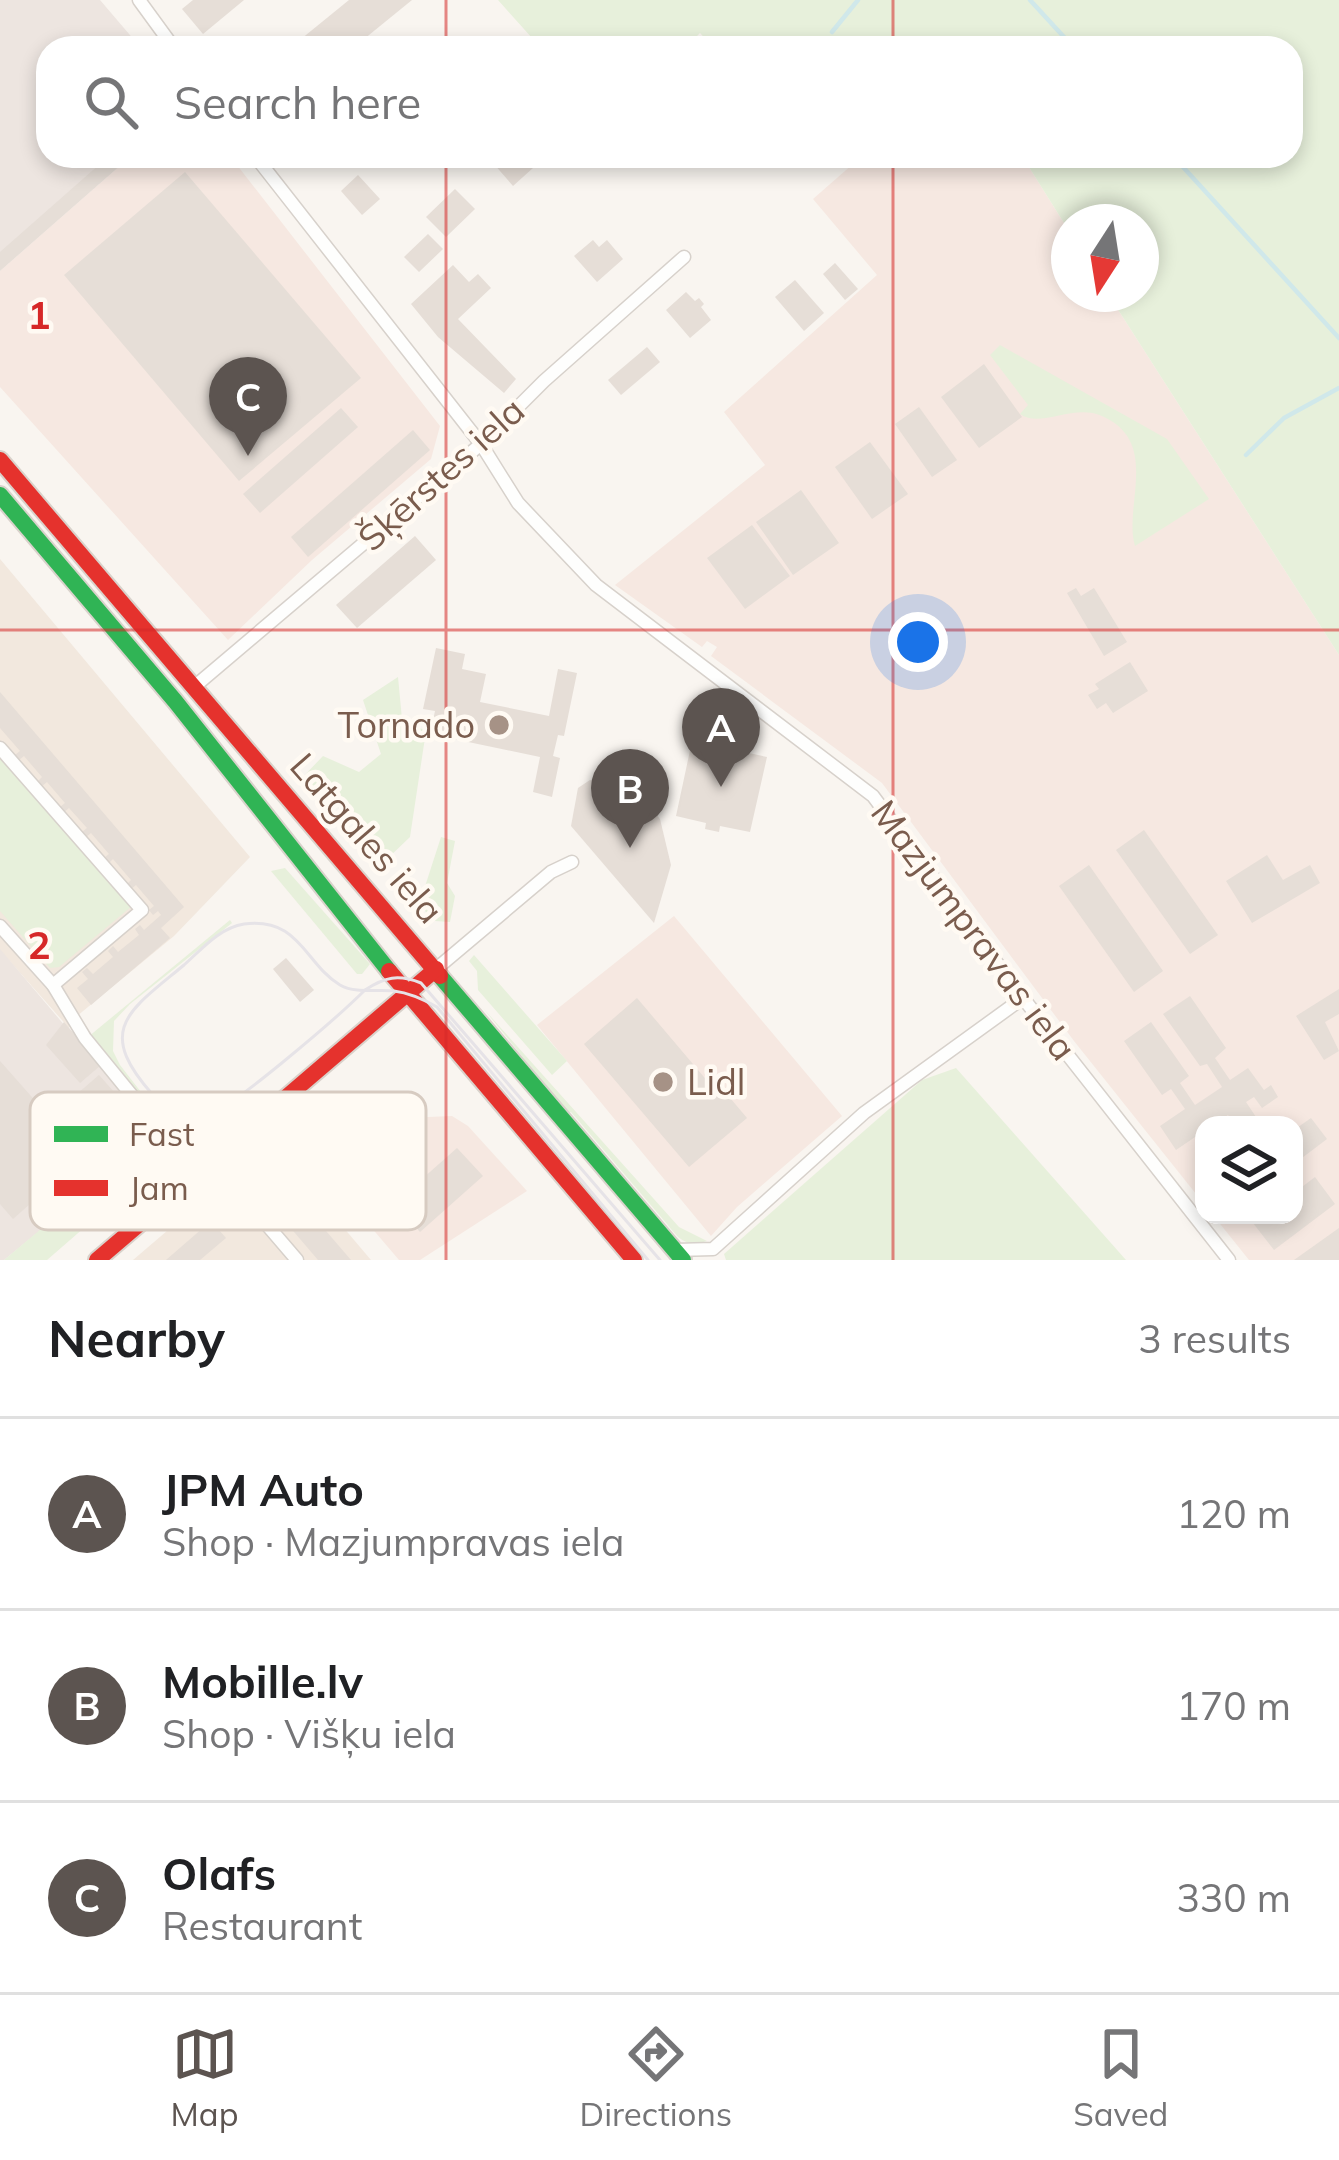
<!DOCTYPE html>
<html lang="en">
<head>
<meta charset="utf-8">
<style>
	:root { --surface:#fff; --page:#f6f6f6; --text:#202124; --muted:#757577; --line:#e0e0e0; --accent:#5c5450 }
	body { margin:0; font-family:Mulish,sans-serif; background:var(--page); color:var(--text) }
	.controls { position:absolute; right:36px; bottom:36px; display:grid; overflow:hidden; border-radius:24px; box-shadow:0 6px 18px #0003 }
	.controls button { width:108px; height:108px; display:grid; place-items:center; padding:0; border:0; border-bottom:3px solid var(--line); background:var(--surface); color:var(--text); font:60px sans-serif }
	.compass { position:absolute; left:1051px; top:204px; width:108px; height:108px; border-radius:50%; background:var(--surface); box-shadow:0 6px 18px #0003; rotate:192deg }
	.you { position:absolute; left:918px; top:642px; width:42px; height:42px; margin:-30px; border:9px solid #fff; border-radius:50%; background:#1a73e8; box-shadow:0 0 0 18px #1a73e833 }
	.badge { display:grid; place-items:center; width:78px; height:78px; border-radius:50%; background:var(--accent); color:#fff; font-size:39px; font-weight:700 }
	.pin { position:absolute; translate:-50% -99px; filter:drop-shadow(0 3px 6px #0008) }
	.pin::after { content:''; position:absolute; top:63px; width:42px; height:36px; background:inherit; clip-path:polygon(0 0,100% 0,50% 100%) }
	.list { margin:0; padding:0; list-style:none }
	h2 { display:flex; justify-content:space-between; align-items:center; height:156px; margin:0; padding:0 48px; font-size:51px }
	h2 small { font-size:39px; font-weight:400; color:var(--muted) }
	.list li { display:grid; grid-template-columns:78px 1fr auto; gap:36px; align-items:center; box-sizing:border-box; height:192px; padding:0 48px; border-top:3px solid var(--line) }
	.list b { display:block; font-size:45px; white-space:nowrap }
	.list p { margin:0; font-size:39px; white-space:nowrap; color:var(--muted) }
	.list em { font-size:39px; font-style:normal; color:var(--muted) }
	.icon { flex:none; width:66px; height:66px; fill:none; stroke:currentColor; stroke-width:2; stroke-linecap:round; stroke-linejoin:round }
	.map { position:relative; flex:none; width:1339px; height:1260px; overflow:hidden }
	.search { position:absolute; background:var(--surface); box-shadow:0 6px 18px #0003; left:36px; right:36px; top:36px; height:132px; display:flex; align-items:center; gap:30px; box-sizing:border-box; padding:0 42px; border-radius:36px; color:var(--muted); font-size:45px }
	.sheet { height:732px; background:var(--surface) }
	nav { display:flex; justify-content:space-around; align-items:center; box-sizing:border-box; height:168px; border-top:3px solid var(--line); background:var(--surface); font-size:33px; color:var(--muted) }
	nav a { display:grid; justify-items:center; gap:6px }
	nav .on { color:var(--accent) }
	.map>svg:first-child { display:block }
</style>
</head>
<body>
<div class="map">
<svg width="1339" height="1260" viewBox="0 0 1339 1260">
	<rect width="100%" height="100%" fill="#f9f5f0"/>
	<g fill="#f2e8de">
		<path d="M0,559L250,857L174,936L71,1021L69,1028L0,950Z"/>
		<path d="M271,1142L371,1260H133Z"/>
	</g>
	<g fill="#f6e8e1">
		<path d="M131,156H230L440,426L431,459L312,560L228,640L0,387V271Z"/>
		<path d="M862,156H1022L1069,231V294H1108L1339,655V1260H1249L1213,1215H1294V1125H1204V1204L1074,1041L882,783L711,656L717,647L707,641L702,647L615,585L765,465L724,412L877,275L813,199Z"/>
		<path d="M674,916L842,1116L737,1207L711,1236L537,1025Z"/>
		<path d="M452,1116L468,1126L527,1191L420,1260H399L347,1199L379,1119Z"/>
	</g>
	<g fill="#ede5e0">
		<path d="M0,0H100L141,48H48V156H131L0,270Z"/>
		<path d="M0,949L169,1149L89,1223L72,1204L4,1260H0Z"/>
	</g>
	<g fill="#e7f0db">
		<path d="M498,0H1339V655L1108,294H1141V222H1069V231L1022,156H1291V48H714L700,33L685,48H541Z"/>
		<path d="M1000,345L1167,439L1209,499L1135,546C1123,506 1161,442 1102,416C1073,403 1041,429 1020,414L1028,405L990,355Z"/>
		<path d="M398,677L402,719L426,731L410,837L387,859L362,826L301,779L323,756L359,772L381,754L363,700Z"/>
		<path d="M0,756L132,906L59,967L50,968L0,911Z"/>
		<path d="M441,837L455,841L447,883L455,896L450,922L435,921L419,905Z"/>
		<path d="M285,868L370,964L362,974H357L271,871Z"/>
		<path d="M230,920L232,923L130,1004L114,1021L113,1051L120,1065L144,1096L188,1132L189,1141L183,1145L88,1037Z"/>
		<path d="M474,955L567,1061L552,1075L478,990L477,971L469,961Z"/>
		<path d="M483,1008L679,1227L707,1241C685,1248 678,1238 667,1224L571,1112L568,1113Z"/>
		<path d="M956,1068L1126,1260H726L724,1254L922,1080Z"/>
		<path d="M115,1201L47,1260H4L72,1203L89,1223Z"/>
	</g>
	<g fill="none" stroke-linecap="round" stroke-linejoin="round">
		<g stroke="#d0e8ea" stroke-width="4.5">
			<path d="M1030,0L1074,48"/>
			<path d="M832,32L858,0"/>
			<path d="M1173,156L1339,338"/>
			<path d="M1246,455L1284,418L1339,388"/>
		</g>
	</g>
	<g fill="#e6ded7">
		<path d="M193,0H244L203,34L182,9Z"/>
		<path d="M349,0H412L353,48H290Z"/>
		<path d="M109,156H131L0,271V252Z"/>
		<path d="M487,156H523L533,168L513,186Z"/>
		<path d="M185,172L361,378L239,481L64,275Z"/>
		<path d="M358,175L380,199L362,215L341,191Z"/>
		<path d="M455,189L475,209L446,237L426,217Z"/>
		<path d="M428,234L443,249L419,272L404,257Z"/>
		<path d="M593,240L599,247L607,240L623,259L597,282L574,256Z"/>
		<path d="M835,263L858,289L845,300L823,274Z"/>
		<path d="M453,265L469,282L478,274L491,288L458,319L516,379L504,393L438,337L411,304Z"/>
		<path d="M795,280L824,313L804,331L775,297Z"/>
		<path d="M686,292L695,301L699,298L704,304L701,307L711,320L690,338L666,310Z"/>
		<path d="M647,347L660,362L621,395L608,380Z"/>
		<path d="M984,364L1022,417L979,448L941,397Z"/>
		<path d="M919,407L957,460L932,477L895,424Z"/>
		<path d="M341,408L358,427L260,513L243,494Z"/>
		<path d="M413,430L430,450L308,557L291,537Z"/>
		<path d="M870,442L908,494L872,519L835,467Z"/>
		<path d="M801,490L839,543L793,575L756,522Z"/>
		<path d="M752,525L790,576L745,609L707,558Z"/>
		<path d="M415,536L436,560L357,628L336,605Z"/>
		<path d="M1076,588L1081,596L1094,588L1127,642L1104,656L1067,593Z"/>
		<path d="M436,648L465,654L462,669L486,674L480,702L549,716L558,669L577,673L564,736L558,735L553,756L560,758L552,797L533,792L540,757L430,734L435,711L423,709Z"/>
		<path d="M1130,662L1148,691L1113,713L1106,703L1097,709L1088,695L1099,689L1095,684Z"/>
		<path d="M0,692L184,907L161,928L170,938L91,1005L77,988L88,979L82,972L87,968L93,974L113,957L108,951L113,946L118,952L139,935L135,929L140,925L144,930L161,915L158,911L153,915L149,910L154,906L136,885L131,889L127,884L131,880L113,859L109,863L104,858L109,854L91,833L86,837L82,832L87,828L69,808L64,812L60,807L65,803L47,782L42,786L38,781L42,777L24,756L19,760L15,755L20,751L0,728Z"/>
		<path d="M692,741L767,757L750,832L720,826L719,832L705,829L706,823L676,816Z"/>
		<path d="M590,780L636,791L660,819L671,865L654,923L571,826L578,788Z"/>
		<path d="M1144,830L1218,935L1190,954L1116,850Z"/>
		<path d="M1267,855L1283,880L1310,865L1320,883L1252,923L1226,881Z"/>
		<path d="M1089,865L1163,971L1134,992L1059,886Z"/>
		<path d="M286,958L314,990L300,1002L273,969Z"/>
		<path d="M1339,989V1014L1325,1022L1339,1051L1324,1060L1296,1016Z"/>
		<path d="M1190,996L1226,1048L1215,1058L1230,1080L1248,1068L1264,1090L1271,1085L1278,1097L1262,1108L1254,1097L1246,1102L1256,1117L1244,1125H1235L1228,1115L1213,1125H1204V1131L1176,1150L1160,1126L1185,1109L1171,1089L1162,1095L1124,1041L1151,1022L1189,1076L1180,1083L1195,1105L1222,1087L1207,1064L1200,1066L1163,1014Z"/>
		<path d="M637,998L709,1083L714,1079L747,1118L689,1167L584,1044Z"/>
		<path d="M64,1022L101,1065L80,1083L46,1045Z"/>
		<path d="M0,1061L84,1156L13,1219L0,1204Z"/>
		<path d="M99,1075L153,1136L117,1168L99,1147L113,1135L77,1094Z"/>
		<path d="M1311,1118L1327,1139L1294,1164V1130Z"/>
		<path d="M457,1148L483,1176L420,1232L395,1203Z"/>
		<path d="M272,1168L351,1260H318L253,1184Z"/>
		<path d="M1315,1177L1335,1204L1274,1250L1253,1223L1265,1215H1294V1193Z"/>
		<path d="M211,1221L226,1238L200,1260H166Z"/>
		<path d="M1339,1228V1260H1294Z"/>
	</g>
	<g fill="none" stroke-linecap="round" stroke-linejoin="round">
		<defs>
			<g id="street">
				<path d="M139,0L174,48"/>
				<path d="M255,156L481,444L518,503L596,585L873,796L1023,998L1229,1260"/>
				<path d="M194,687L481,444L544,381L684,257"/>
				<path d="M0,748L142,910L53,985"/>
				<path d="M0,926L53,985L85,1038L197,1175"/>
				<path d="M436,969L551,872L572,862"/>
				<path d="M213,1162L297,1260"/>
				<path d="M676,1250L713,1249L864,1113L1023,998"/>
			</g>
			<g id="fast">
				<path d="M0,495L175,701L389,971"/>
				<path d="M440,976L683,1260"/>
			</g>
			<g id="jam">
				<path d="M0,460L440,976"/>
				<path d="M389,971L634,1260"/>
				<path d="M240,1138L257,1114L283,1100L436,969"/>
				<path d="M97,1260L240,1138L267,1125L283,1100"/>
			</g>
		</defs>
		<use href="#street" stroke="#d7d1cb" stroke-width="15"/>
		<use href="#fast" stroke="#d9d2cb" stroke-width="20"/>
		<use href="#jam" stroke="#d9d2cb" stroke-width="20"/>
		<use href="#street" stroke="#fefefd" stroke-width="12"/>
		<use href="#fast" stroke="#30b455" stroke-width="16"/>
		<use href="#jam" stroke="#e5322d" stroke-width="16"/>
		<path stroke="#e6e3e7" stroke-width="3" d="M648,1260L437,1007C423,999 410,993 394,991C377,989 356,994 340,985C304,963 300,917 244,924C219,928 201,950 184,965C129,1011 94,1029 153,1095C164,1108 179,1123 199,1120C224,1116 341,1014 365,990C385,977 398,974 421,983L660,1260"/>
	</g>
	<path fill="none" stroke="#d62828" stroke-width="3" stroke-opacity="0.55" d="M446,0V48M893,0V48M446,156V1260M893,156V1260M0,630H1339"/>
	<g fill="#a69286" stroke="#fffaf3" stroke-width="4.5">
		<circle cx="499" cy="725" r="12"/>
		<circle cx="663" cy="1082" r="12"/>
	</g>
	<g text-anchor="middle" stroke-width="9" stroke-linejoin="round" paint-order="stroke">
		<g font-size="36" fill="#7a5c4d" stroke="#fffaf3">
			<text transform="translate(441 474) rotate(-42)" y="13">Šķērstes iela</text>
			<text transform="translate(367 838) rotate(49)" y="13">Latgales iela</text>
			<text transform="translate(974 930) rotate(53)" y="13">Mazjumpravas iela</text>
		</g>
		<g font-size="36" fill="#7a5c4d" stroke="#fffaf3" text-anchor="end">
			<text x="475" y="738">Tornado</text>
			<text x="687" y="1095" text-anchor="start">Lidl</text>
		</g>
	</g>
	<rect x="30" y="1092" width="396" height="138" rx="18" fill="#fffaf3" stroke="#d7cbc1" stroke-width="3"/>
	<rect x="54" y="1126" width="54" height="16" fill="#30b455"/>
	<rect x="54" y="1180" width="54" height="16" fill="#e5322d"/>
	<g font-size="33" fill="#7a5c4d">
		<text x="129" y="1146">Fast</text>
		<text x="129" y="1200">Jam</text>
	</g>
	<g font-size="39" text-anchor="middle" font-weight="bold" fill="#d62828" stroke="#fffaf3" stroke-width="9" stroke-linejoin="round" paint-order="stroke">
		<text x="39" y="329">1</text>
		<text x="39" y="959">2</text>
	</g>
</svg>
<div class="controls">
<button><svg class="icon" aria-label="layers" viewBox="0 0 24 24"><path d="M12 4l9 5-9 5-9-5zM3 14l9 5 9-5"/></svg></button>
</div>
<svg class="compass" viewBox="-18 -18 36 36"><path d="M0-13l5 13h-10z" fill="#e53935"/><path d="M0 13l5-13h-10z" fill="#757577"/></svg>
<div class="you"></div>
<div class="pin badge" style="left:721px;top:787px">A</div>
<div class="pin badge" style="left:630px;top:848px">B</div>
<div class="pin badge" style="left:248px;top:456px">C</div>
<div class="search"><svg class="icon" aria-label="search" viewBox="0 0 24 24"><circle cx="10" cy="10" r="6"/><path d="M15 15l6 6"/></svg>Search here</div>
</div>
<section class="sheet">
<h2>Nearby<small>3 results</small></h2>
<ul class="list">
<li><span class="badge">A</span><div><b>JPM Auto</b><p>Shop · Mazjumpravas iela</p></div><em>120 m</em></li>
<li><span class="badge">B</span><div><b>Mobille.lv</b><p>Shop · Višķu iela</p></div><em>170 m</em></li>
<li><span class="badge">C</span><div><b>Olafs</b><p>Restaurant</p></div><em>330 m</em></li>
</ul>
</section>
<nav>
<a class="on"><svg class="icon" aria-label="map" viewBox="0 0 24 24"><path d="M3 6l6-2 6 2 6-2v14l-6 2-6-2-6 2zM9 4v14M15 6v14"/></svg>Map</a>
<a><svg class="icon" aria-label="directions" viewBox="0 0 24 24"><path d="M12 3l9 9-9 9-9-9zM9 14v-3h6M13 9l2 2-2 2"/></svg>Directions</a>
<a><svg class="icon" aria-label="saved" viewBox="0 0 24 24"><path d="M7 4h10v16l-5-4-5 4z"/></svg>Saved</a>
</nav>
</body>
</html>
